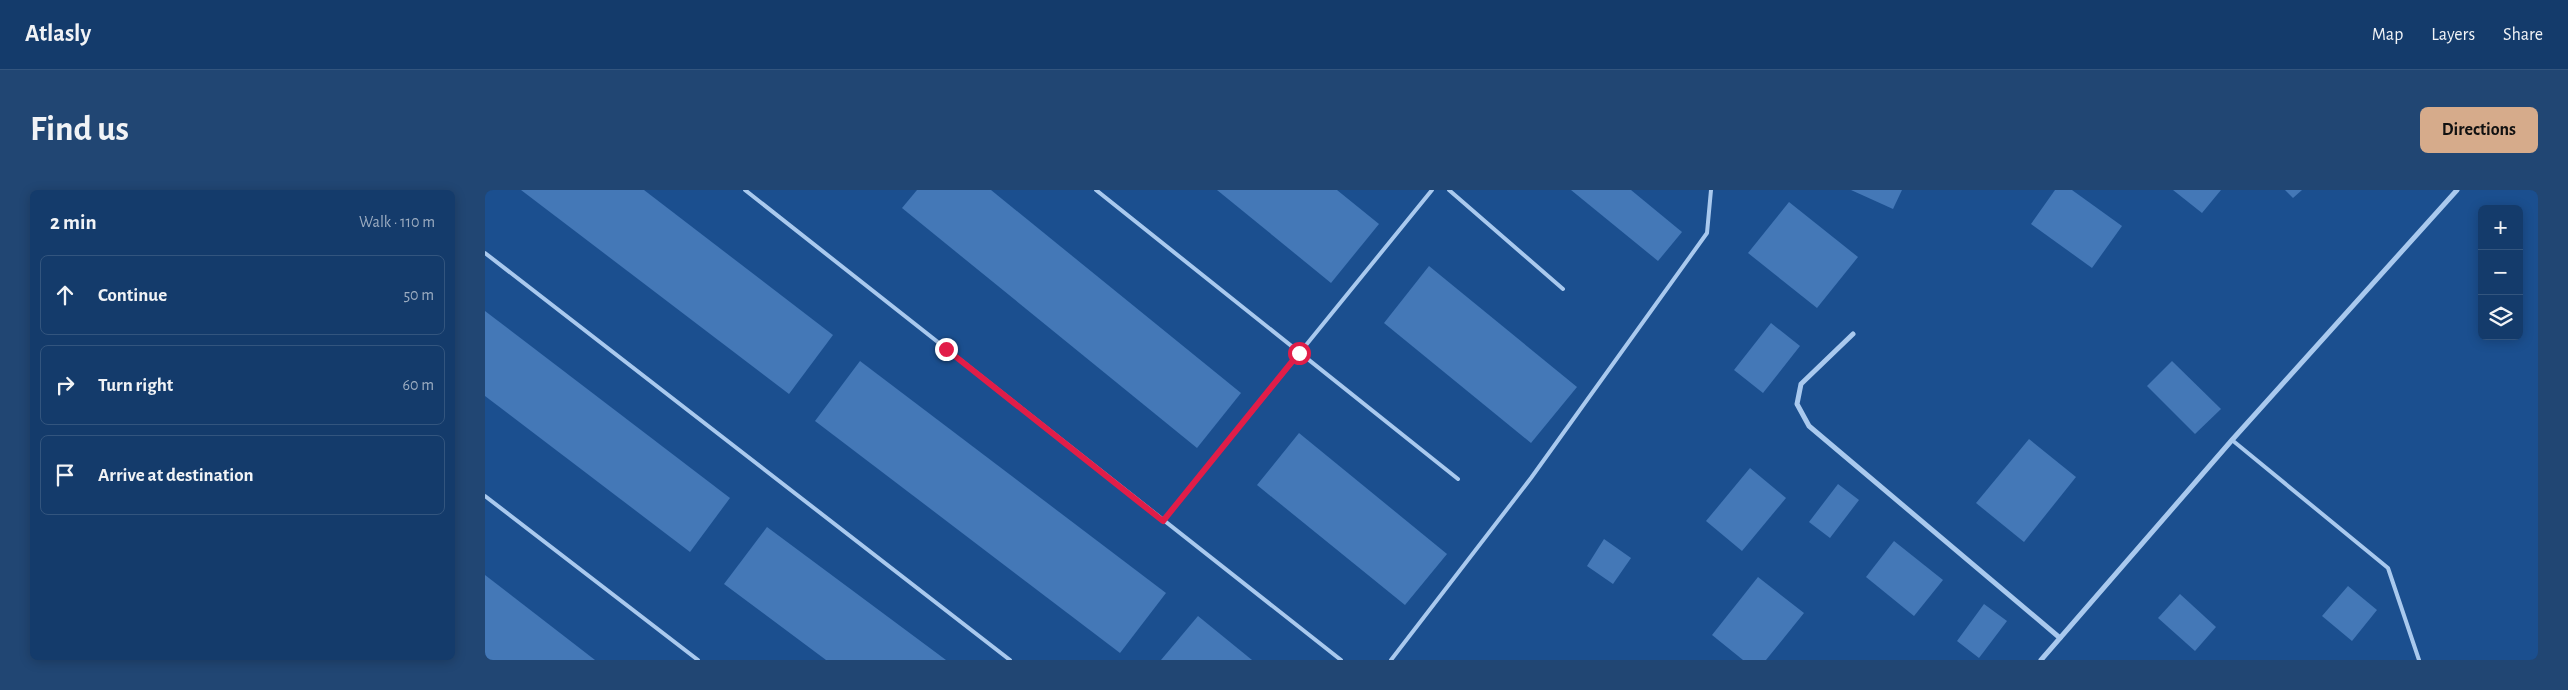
<!DOCTYPE html>
<html lang="en">
<head>
<meta charset="utf-8">
<style>
	:root { --surface:#143b6b; --page:#214673; --text:#f1f3f6; --muted:#9dadc1; --line:#33557e; --accent:#d6ab8b }
	body { margin:0; font-family:"Alegreya Sans",sans-serif; background:var(--page); color:var(--text) }
	.controls { position:absolute; right:15px; top:15px; display:grid; overflow:hidden; border-radius:8px; box-shadow:0 2px 12px #0003 }
	.controls button { width:45px; height:45px; display:grid; place-items:center; padding:0; border:0; border-bottom:1px solid var(--line); background:var(--surface); color:var(--text); font:25px sans-serif }
	.stop { position:absolute; width:15px; height:15px; margin:-11px; border:4px solid #e11d48; border-radius:50%; background:#fff }
	.stop.end { background:#e11d48; border-color:#fff; box-shadow:0 1px 5px #0008 }
	.list { margin:0; padding:0; list-style:none }
	h2 { display:flex; justify-content:space-between; align-items:center; height:65px; margin:0; padding:0 20px; font-size:21px }
	h2 small { font-size:16px; font-weight:400; color:var(--muted) }
	.list li { display:grid; grid-template-columns:32px 1fr auto; gap:15px; align-items:center; box-sizing:border-box; height:80px; margin:0 10px 10px; padding:0 10px; border:1px solid var(--line); border-radius:8px }
	.list b { display:block; font-size:19px; white-space:nowrap }
	.list em { font-size:16px; font-style:normal; color:var(--muted) }
	.icon { flex:none; width:28px; height:28px; fill:none; stroke:currentColor; stroke-width:2; stroke-linecap:round; stroke-linejoin:round }
	.map { position:relative; flex:none; width:2053px; height:470px; overflow:hidden; border-radius:8px }
	header { display:flex; align-items:center; gap:30px; box-sizing:border-box; height:70px; padding:0 25px; background:var(--surface); border-bottom:1px solid var(--line) }
	header strong { font-size:24px }
	nav { display:flex; gap:28px; margin-inline-start:auto; font-size:18px }
	.intro { display:flex; align-items:center; justify-content:space-between; box-sizing:border-box; height:120px; padding:0 30px }
	h1 { margin:0; font-size:35px }
	.button { padding:12px 22px; border-radius:8px; background:var(--accent); color:#111; font-size:18px; font-weight:700 }
	main { display:flex; gap:30px; padding:0 30px }
	aside { flex:1; background:var(--surface); border-radius:8px; box-shadow:0 2px 12px #0003 }
	.map>svg:first-child { display:block }
</style>
</head>
<body>
<header>
<strong>Atlasly</strong>
<nav><a>Map</a><a>Layers</a><a>Share</a></nav>
</header>
<div class="intro"><h1>Find us</h1><a class="button">Directions</a></div>
<main>
<aside>
<h2>2 min<small>Walk · 110 m</small></h2>
<ul class="list">
<li><svg class="icon" aria-label="ahead" viewBox="0 0 24 24"><path d="M12 20V5M6 11l6-6 6 6"/></svg><div><b>Continue</b></div><em>50 m</em></li>
<li><svg class="icon" aria-label="right" viewBox="0 0 24 24"><path d="M7 20v-9h11M14 6l5 5-5 5"/></svg><div><b>Turn right</b></div><em>60 m</em></li>
<li><svg class="icon" aria-label="arrive" viewBox="0 0 24 24"><path d="M6 21V4h12l-3 4 3 4H6"/></svg><div><b>Arrive at destination</b></div></li>
</ul>
</aside>
<div class="map">
<svg width="2053" height="470" viewBox="0 0 2053 470">
	<rect width="100%" height="100%" fill="#1b4f8f"/>
	<g fill="#4478b7">
		<path d="M36,0H159L348,145L304,204Z"/>
		<path d="M432,0H506L756,203L712,258L417,18Z"/>
		<path d="M732,0H852L894,34L846,93Z"/>
		<path d="M1086,0H1146L1197,42L1173,71Z"/>
		<path d="M1366,0H1417L1408,19Z"/>
		<path d="M1570,0H1587L1637,36L1607,78L1546,34Z"/>
		<path d="M1688,0H1736L1717,23Z"/>
		<path d="M1800,0H1817L1808,8Z"/>
		<path d="M1304,12L1373,67L1332,118L1263,63Z"/>
		<path d="M944,76L1092,197L1046,253L899,133Z"/>
		<path d="M0,121L245,308L205,362L0,206Z"/>
		<path d="M1286,133L1315,156L1278,203L1249,180Z"/>
		<path d="M375,171L681,403L635,463L330,231Z"/>
		<path d="M1687,171L1736,219L1710,244L1662,196Z"/>
		<path d="M814,243L962,364L920,415L772,295Z"/>
		<path d="M1544,249L1591,287L1539,352L1491,313Z"/>
		<path d="M1265,278L1301,308L1257,361L1221,331Z"/>
		<path d="M1353,294L1374,310L1345,348L1324,332Z"/>
		<path d="M282,337L461,470H341L239,394Z"/>
		<path d="M1119,349L1146,368L1128,394L1102,376Z"/>
		<path d="M1409,351L1458,390L1429,426L1381,387Z"/>
		<path d="M0,385L110,470H2L0,468Z"/>
		<path d="M1273,387L1319,423L1281,470H1258L1227,445Z"/>
		<path d="M1863,396L1892,420L1867,451L1837,426Z"/>
		<path d="M1695,404L1731,437L1710,461L1673,428Z"/>
		<path d="M1499,414L1522,431L1494,468L1472,451Z"/>
		<path d="M713,426L767,470H676Z"/>
	</g>
	<g fill="none" stroke-linecap="round" stroke-linejoin="round">
		<g stroke="#a9c9ee" stroke-width="4">
			<path d="M260,0L856,470"/>
			<path d="M611,0L973,289"/>
			<path d="M964,0L1078,99"/>
			<path d="M0,63L525,470"/>
			<path d="M1747,250L1903,378L1934,470"/>
			<path d="M0,306L213,470"/>
			<path d="M678,331L947,0"/>
			<path d="M906,470L1046,288L1222,43L1226,0"/>
		</g>
		<g stroke="#a9c9ee" stroke-width="5">
			<path d="M1368,144L1316,194L1312,214L1324,236L1575,448"/>
			<path d="M1556,470L1747,250L1972,0"/>
		</g>
	</g>
	<g fill="none" stroke-linecap="round" stroke-linejoin="round">
		<path stroke="#e11d48" stroke-width="6" d="M461,159L678,331L814,163"/>
	</g>
</svg>
<div class="controls">
<button>+</button>
<button>−</button>
<button><svg class="icon" aria-label="layers" viewBox="0 0 24 24"><path d="M12 4l9 5-9 5-9-5zM3 14l9 5 9-5"/></svg></button>
</div>
<div class="stop" style="left:814px;top:163px"></div>
<div class="stop end" style="left:461px;top:159px"></div>
</div>
</main>
</body>
</html>
